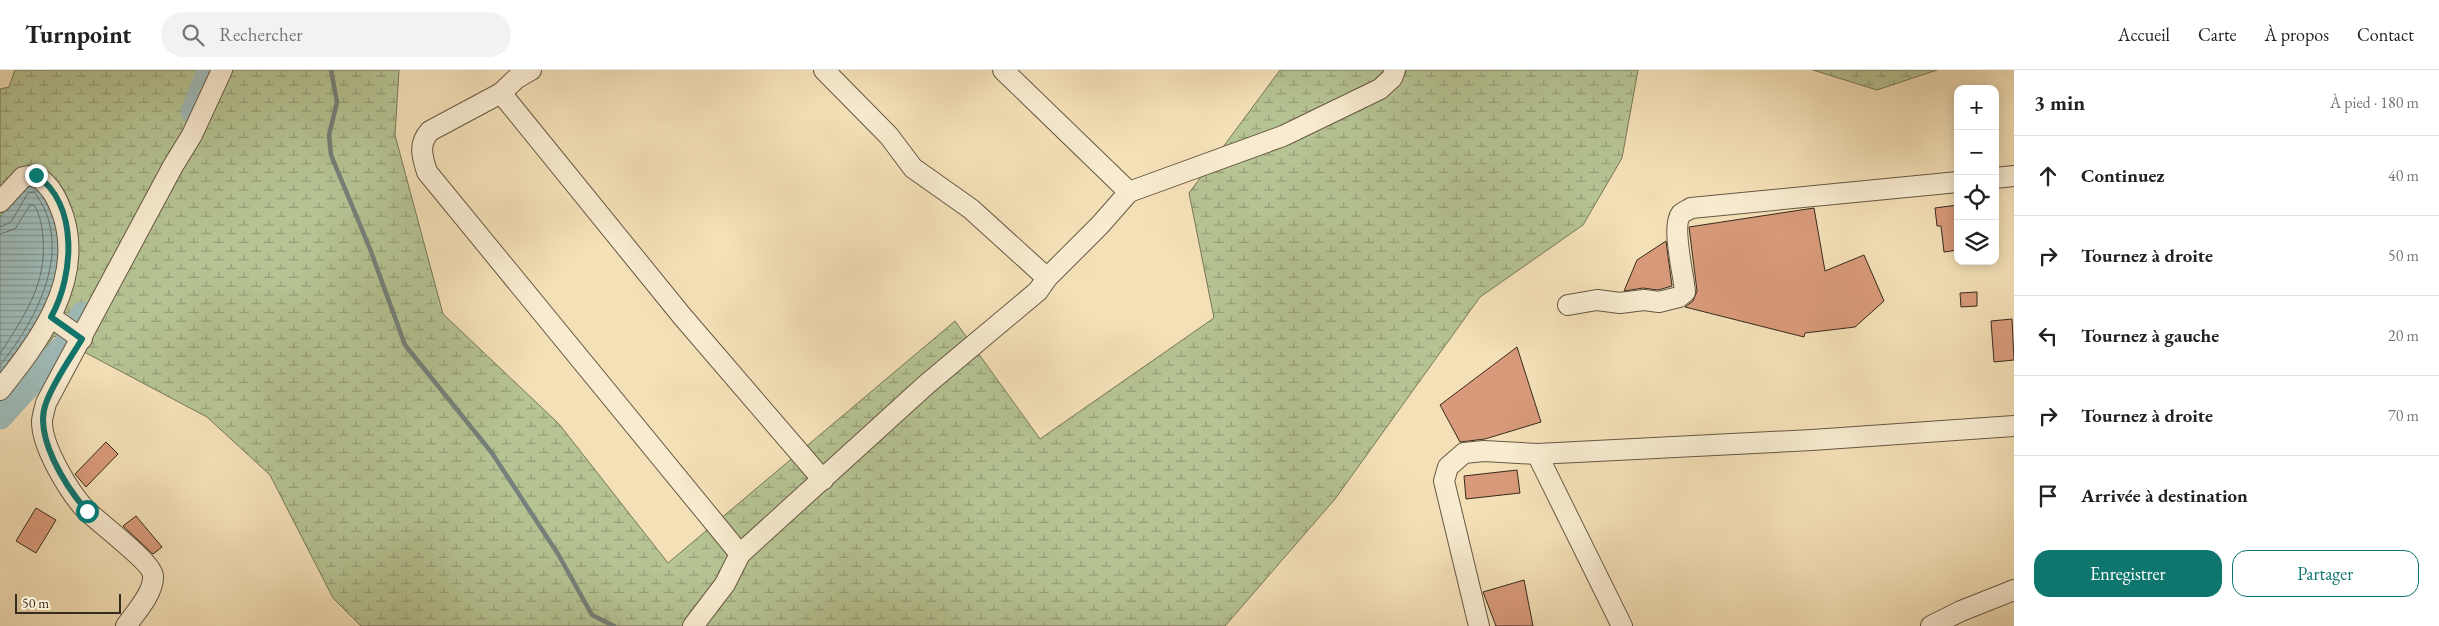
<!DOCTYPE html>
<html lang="fr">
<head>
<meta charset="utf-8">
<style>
	:root { --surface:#fff; --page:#f2f2f2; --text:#222; --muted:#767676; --line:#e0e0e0; --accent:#0f766e }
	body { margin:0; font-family:"EB Garamond",serif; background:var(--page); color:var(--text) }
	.controls { position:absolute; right:15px; top:15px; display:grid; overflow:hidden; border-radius:10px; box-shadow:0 2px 12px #0003 }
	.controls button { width:45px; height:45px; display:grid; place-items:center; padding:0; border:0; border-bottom:1px solid var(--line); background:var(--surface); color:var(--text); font:25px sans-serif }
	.scale { position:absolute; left:15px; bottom:12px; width:106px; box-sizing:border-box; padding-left:5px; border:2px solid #362b1c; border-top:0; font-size:14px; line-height:18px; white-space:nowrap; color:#362b1c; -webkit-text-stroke:4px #f8ebd0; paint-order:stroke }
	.stop { position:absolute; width:15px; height:15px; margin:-11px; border:4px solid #0f766e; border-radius:50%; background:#fff }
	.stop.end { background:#0f766e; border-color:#fff; box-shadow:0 1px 5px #0008 }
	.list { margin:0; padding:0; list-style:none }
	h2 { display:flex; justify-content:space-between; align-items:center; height:65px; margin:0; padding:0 20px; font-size:21px }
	h2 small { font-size:16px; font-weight:400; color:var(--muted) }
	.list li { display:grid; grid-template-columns:32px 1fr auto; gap:15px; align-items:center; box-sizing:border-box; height:80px; padding:0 20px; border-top:1px solid var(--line) }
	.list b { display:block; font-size:19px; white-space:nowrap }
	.list em { font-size:16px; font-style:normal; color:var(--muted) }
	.actions { display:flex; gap:10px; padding:15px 20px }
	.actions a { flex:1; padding:11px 0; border:1px solid var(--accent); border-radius:15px; text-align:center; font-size:18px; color:var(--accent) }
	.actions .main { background:var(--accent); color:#fff }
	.icon { flex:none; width:28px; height:28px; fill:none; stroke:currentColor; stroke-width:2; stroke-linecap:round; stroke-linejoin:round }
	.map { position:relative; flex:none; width:2014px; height:556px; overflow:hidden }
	header { display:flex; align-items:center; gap:30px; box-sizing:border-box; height:70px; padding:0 25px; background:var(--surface); border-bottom:1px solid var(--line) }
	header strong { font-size:24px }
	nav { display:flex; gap:28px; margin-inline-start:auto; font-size:18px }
	.search { width:350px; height:45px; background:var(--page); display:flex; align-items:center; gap:12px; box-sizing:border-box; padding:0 18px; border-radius:28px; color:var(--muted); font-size:19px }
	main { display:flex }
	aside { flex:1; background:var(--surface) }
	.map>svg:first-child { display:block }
</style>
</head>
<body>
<header>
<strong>Turnpoint</strong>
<div class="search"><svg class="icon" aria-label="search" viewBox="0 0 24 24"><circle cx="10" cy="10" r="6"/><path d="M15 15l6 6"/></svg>Rechercher</div>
<nav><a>Accueil</a><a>Carte</a><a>À propos</a><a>Contact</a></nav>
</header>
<main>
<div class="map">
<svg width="2014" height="556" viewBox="0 0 2014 556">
	<defs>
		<pattern id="wetland-marsh" width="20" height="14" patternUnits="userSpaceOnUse" patternTransform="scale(1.25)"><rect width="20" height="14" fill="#b6c393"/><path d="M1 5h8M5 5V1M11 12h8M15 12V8" fill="none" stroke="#959f77"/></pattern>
		<pattern id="water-rules" width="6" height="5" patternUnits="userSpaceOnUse" patternTransform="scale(1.25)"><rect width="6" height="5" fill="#9fbbb8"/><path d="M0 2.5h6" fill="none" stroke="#829895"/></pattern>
	</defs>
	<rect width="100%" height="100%" fill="#f4e0b7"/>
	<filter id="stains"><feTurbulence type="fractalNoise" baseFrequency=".004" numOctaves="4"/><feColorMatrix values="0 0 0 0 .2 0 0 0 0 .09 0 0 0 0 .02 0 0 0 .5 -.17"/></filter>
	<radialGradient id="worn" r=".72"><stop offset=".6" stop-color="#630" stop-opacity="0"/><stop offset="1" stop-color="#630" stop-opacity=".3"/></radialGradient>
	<g fill="url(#wetland-marsh)" stroke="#767758">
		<path d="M15,0H399L395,65L443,244L559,354L668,493L955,251L1040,369L1214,248L1189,123L1280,0H1638L1622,88L1583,155L1480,227L1335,429L1225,556H361L333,528L270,405L207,347L54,266L38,290L7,318L3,144L0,148V19L9,17Z"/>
		<path d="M1813,0H1937L1877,20Z"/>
	</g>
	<path fill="url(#water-rules)" stroke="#75817a" d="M30,110L54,132L64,190L44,250L0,313V148L21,112Z"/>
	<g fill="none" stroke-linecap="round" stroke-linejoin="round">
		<g stroke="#6a736a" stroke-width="1">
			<path d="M0,157L11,152L28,123L34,122C76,176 37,250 0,295"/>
			<path d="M0,164L15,159L30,135H34C40,144 42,157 43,168C47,214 24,246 0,284"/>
		</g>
		<path stroke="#75817a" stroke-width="4.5" d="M331,0L337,32L329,65L331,85L370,179L405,275L492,383L558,484L592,545L614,556"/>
		<g stroke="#9fbbb8" stroke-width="25">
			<path d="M193,42L210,0"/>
			<path d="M0,347L68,272L83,244"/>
		</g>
	</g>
	<g fill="#d89a7a" stroke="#362b1c">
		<path d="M1958,135V180L1944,182L1941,156H1937L1935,138Z"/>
		<path d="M1814,138L1825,201L1864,185L1884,231L1855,257L1805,263L1804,267L1685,237L1693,231L1697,221L1689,157Z"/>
		<path d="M1666,171L1672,216L1658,220L1643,218L1624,221L1637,190Z"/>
		<path d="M1977,222V236L1961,237L1960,223Z"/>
		<path d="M2012,249L2014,290L1994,292L1991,251Z"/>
		<path d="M1517,277L1541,352L1485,369L1460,372L1440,335Z"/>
		<path d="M106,372L118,384L86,417L75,404Z"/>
		<path d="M1517,400L1520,423L1466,429L1464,406Z"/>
		<path d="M36,438L56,450L36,483L16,471Z"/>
		<path d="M136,446L162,477L153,484L123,456Z"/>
		<path d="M1524,510L1533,556H1496L1483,522Z"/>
	</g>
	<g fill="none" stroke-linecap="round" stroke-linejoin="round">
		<defs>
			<g id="minor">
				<path d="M531,0L517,8L501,23L682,246L823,410"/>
				<path d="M824,0L889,66L913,98L971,139L1047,208"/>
				<path d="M1003,0L1129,122"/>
				<path d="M501,23L430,61C418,74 422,86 427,102L740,484"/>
				<path d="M1995,108L2014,106"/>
				<path d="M0,132L23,107L35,105C52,116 58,130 64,148C83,214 38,272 0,320"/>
				<path d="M1568,235L1597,230L1620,233L1644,230L1659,232L1679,227L1685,222C1684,205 1671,157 1681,144C1683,142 1688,140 1691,138L1958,112"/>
				<path d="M51,247L82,269"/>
				<path d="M1537,384L1622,556"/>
				<path d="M126,556C135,543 154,523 153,506C153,493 98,452 86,440C69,422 42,377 42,352C42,346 45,339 46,333L173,96L192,65L222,0"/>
				<path d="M693,556L725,514L740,484L927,314L1038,221L1047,208L1100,155L1129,122L1283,66L1380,19L1392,8L1395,0"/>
				<path d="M1479,556L1444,411L1448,397L1464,383L1484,381L1537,384L1812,370L2014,356"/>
				<path d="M1931,556L1961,541L2014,520"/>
			</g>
		</defs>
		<use href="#minor" stroke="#665843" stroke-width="22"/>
		<use href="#minor" stroke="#f8ebd0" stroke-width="20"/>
	</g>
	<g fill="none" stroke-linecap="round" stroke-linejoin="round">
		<path stroke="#0f766e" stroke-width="6" d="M36,105C79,134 74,206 51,247L82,269C70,289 54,311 46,333C33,366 66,417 87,441"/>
	</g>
	<rect width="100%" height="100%" filter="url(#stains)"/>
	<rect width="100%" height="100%" fill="url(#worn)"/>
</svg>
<div class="controls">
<button>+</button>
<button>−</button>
<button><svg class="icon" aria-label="locate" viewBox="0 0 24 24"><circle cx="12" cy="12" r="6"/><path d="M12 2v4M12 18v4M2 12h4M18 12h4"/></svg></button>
<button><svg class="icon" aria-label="layers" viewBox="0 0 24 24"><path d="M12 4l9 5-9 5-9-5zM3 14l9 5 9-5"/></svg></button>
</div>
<div class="scale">50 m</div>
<div class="stop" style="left:87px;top:441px"></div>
<div class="stop end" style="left:36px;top:105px"></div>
</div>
<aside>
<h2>3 min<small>À pied · 180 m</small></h2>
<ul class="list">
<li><svg class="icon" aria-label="ahead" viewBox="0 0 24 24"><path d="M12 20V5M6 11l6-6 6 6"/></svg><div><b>Continuez</b></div><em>40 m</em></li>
<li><svg class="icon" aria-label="right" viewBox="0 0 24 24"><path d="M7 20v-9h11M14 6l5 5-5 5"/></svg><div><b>Tournez à droite</b></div><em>50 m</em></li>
<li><svg class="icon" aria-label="left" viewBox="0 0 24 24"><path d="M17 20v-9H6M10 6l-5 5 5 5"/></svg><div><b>Tournez à gauche</b></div><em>20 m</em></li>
<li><svg class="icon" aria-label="right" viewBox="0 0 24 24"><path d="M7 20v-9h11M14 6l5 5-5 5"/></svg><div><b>Tournez à droite</b></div><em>70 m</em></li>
<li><svg class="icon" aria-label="arrive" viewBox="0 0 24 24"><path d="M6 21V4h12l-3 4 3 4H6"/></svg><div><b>Arrivée à destination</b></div></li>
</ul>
<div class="actions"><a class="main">Enregistrer</a><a>Partager</a></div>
</aside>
</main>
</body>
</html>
